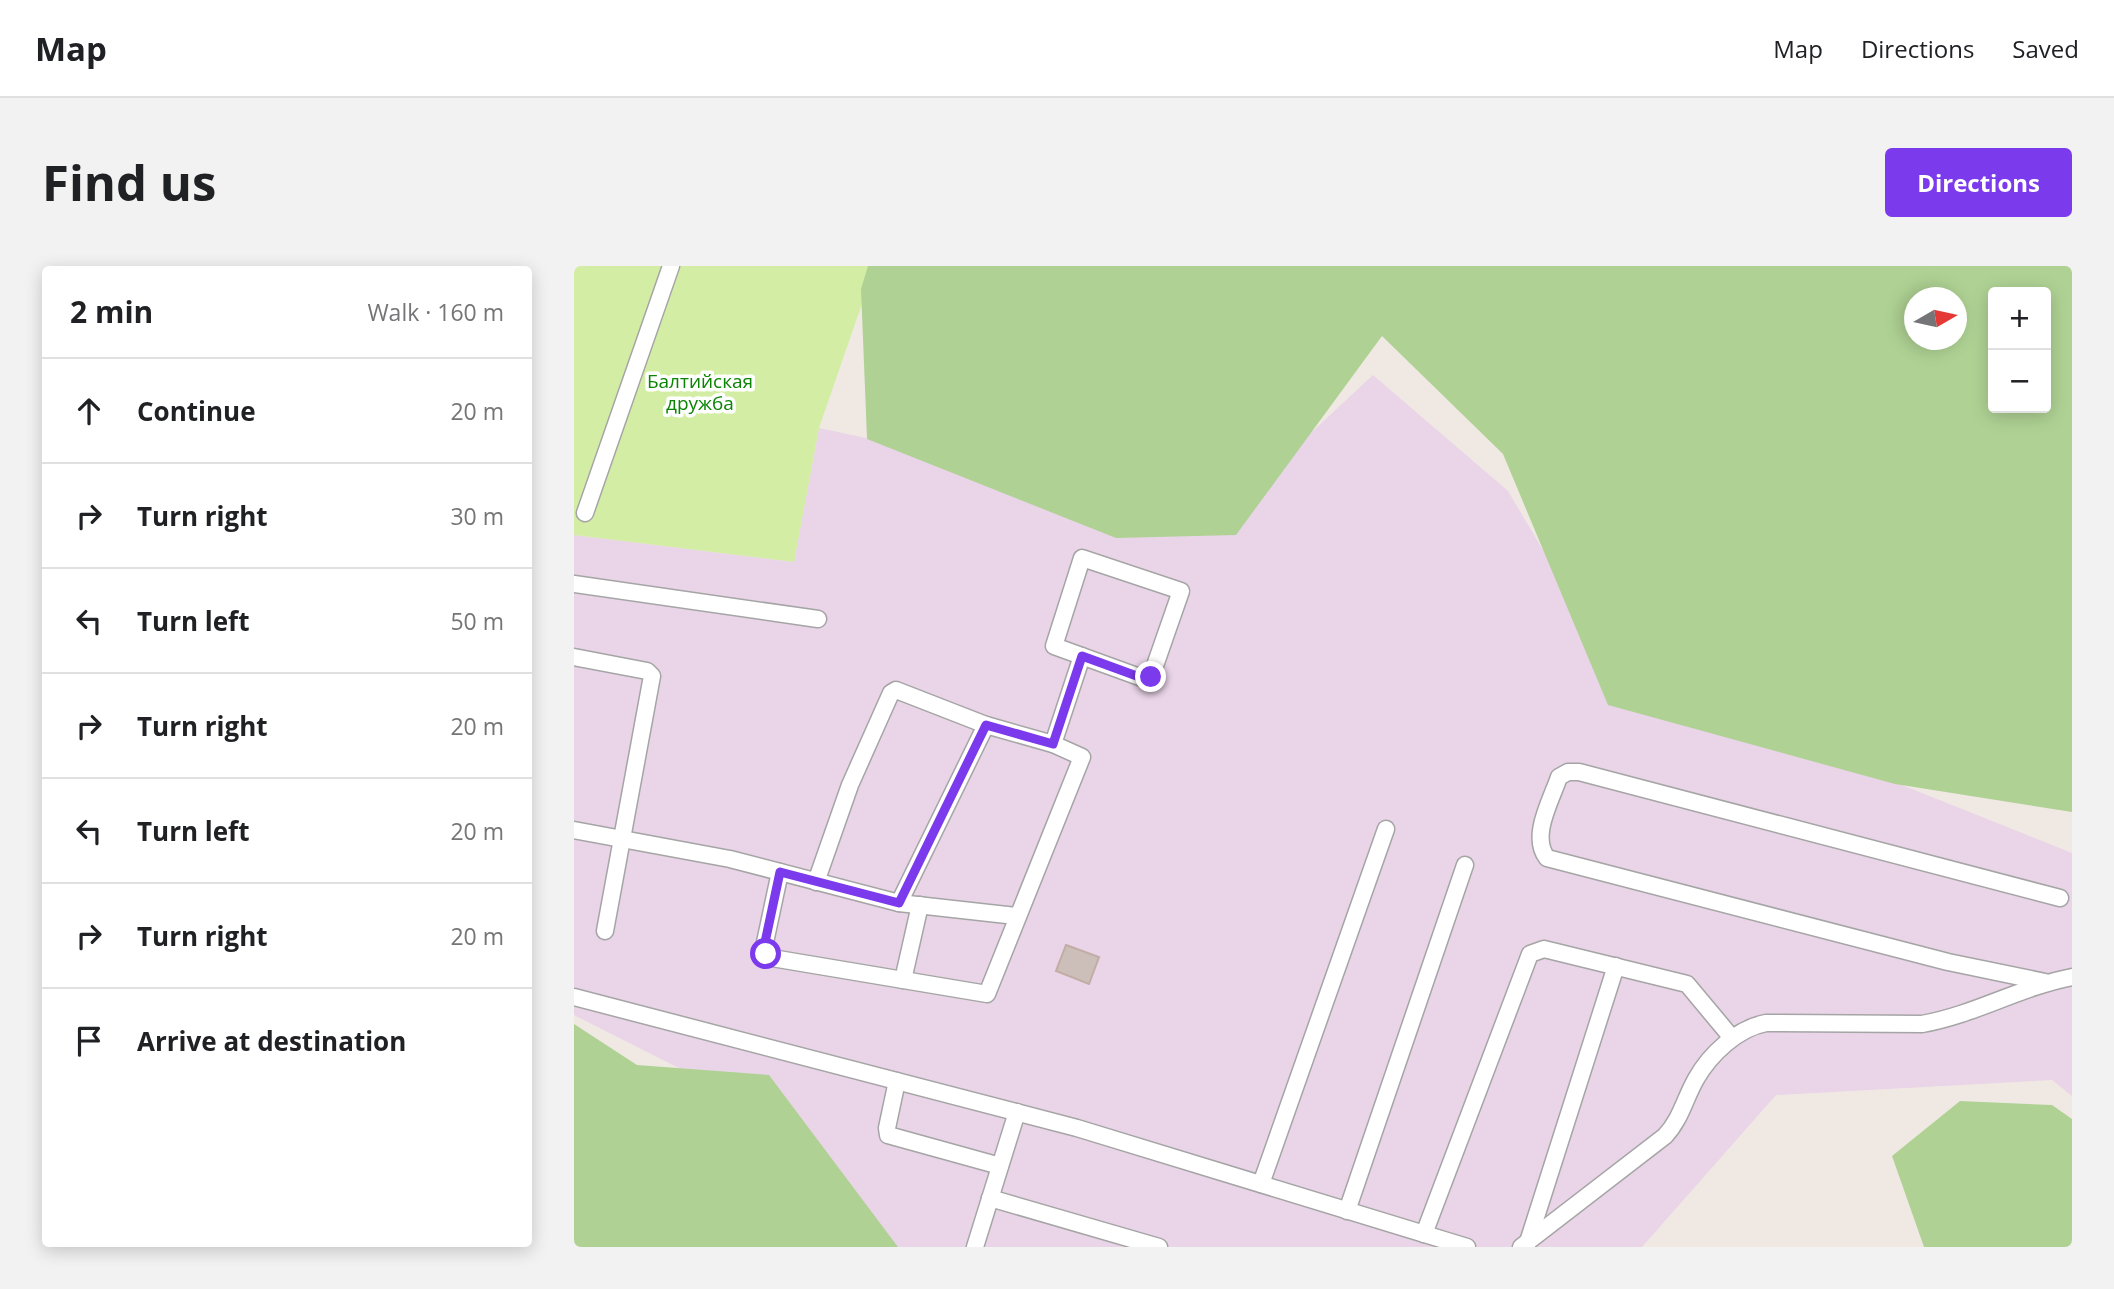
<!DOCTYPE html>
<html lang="en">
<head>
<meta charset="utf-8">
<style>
	:root { --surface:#fff; --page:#f2f2f2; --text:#202124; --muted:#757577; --line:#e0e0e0; --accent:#7c3aed }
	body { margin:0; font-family:"Open Sans",sans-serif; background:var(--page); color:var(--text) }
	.controls { position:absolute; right:21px; top:21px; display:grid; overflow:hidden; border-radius:7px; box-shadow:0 4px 18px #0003 }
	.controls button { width:63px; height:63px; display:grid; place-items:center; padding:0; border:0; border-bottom:2px solid var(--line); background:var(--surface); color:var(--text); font:35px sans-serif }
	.compass { position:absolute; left:1330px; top:21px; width:63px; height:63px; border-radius:50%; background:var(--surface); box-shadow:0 4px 18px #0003; rotate:81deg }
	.stop { position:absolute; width:21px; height:21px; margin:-16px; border:5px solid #7c3aed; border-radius:50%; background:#fff }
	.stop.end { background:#7c3aed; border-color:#fff; box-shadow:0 2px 7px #0008 }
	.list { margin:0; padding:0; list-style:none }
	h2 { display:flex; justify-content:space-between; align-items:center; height:91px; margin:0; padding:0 28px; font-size:30px }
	h2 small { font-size:23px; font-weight:400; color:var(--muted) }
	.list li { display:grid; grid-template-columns:46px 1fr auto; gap:21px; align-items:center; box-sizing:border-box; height:105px; padding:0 28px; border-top:2px solid var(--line) }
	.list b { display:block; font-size:26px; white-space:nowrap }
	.list em { font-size:23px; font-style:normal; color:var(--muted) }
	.icon { flex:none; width:38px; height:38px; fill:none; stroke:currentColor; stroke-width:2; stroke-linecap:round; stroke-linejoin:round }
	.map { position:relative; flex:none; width:1498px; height:981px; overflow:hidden; border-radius:7px }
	header { display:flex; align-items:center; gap:42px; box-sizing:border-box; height:98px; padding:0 35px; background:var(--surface); border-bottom:2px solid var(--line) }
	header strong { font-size:33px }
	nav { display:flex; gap:38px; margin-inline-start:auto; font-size:24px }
	.intro { display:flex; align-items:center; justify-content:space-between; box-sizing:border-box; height:168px; padding:0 42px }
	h1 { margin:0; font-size:49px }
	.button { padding:18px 32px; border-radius:7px; background:var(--accent); color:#fff; font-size:24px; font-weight:700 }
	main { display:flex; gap:42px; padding:0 42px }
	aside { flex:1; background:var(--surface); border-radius:7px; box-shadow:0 4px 18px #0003 }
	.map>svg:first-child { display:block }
</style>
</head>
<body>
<header>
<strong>Map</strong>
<nav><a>Map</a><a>Directions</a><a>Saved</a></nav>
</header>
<div class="intro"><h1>Find us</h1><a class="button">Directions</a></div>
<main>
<aside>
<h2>2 min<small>Walk · 160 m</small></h2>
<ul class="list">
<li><svg class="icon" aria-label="ahead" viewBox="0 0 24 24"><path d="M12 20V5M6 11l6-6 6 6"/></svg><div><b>Continue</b></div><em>20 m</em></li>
<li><svg class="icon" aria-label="right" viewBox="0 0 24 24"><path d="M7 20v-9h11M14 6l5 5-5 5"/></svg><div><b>Turn right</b></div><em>30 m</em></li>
<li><svg class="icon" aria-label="left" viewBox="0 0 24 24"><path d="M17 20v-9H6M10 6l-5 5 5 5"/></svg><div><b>Turn left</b></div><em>50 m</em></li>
<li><svg class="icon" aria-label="right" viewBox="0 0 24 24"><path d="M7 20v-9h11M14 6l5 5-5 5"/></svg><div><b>Turn right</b></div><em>20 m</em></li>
<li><svg class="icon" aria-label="left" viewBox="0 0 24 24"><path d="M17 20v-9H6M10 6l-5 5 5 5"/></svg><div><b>Turn left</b></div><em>20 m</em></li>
<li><svg class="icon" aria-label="right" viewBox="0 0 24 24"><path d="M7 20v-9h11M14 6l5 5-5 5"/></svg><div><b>Turn right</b></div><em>20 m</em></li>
<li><svg class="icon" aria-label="arrive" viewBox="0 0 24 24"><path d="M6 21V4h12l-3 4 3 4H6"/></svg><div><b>Arrive at destination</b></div></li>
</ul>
</aside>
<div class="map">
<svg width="1498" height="981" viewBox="0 0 1498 981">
	<rect width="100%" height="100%" fill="#f0e9e3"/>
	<path fill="#e9d4e8" d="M799,109L934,225L1040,404L1498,587V830L1478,814L1202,829L1068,981H288L170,835L0,749V269L220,296L245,162L650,248Z"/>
	<path fill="#d3eea4" d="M0,0H301L245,162L220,296L0,269Z"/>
	<g fill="#afd294" fill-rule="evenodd">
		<path d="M294,0H1498V546L1321,518L1034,439L929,188L808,70L662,269L542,272L293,173L287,23ZM1419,26H1472V142H1419ZM1340,32H1382V74H1340Z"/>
		<path d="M0,758L63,799L195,809L324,981H0Z"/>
		<path d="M1386,835L1478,839L1498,853V981H1350L1318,890Z"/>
	</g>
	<path fill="#ccbeb9" stroke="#c2ada4" stroke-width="2" d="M492,679L525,691L515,718L482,705Z"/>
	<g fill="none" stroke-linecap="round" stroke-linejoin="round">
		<defs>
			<g id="service">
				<path d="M11,247L97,0"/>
				<path d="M508,292L607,325L577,411L571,413L480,380Z"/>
				<path d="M0,318L244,353"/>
				<path d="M0,391L73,405L78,410L31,665"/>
				<path d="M479,478L508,390"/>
				<path d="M0,564L156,593L325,637L442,650"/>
				<path d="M206,606L190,681L192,688L198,692L413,728L508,491L479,478L412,459L322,424L317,427L276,519L242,616"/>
				<path d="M325,637L412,459"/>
				<path d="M329,714L346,639"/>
				<path d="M1471,716L1374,696L973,592C956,570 977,535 985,511L994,506H1005L1486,632"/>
				<path d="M0,731L503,862L893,981"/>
				<path d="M323,815L313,862L314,869L426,900"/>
				<path d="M687,918L812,563"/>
				<path d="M416,932L585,981"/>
				<path d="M773,945L891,599"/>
				<path d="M850,968L956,688L970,683L1113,718L1158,772"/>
				<path d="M954,976L1042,700"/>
				<path d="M401,981L443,846"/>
				<path d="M947,981L1091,870C1107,853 1111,832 1122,813C1136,788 1164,762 1192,757L1348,758C1400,749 1446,721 1498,711"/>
			</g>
		</defs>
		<use href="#service" stroke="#a5a5a5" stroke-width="19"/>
		<use href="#service" stroke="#fff" stroke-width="16"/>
	</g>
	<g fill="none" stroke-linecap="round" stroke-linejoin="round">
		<path stroke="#7c3aed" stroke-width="9" d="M192,688L190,681L206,606L325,637L412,459L479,478L508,390L571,413L577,411"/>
	</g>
	<g text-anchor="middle" stroke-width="7" stroke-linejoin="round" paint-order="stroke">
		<g font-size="19" fill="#0b8403" stroke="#fff">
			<text x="126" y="122">Балтийская<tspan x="126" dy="22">дружба</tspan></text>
		</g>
	</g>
</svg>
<div class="controls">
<button>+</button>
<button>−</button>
</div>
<svg class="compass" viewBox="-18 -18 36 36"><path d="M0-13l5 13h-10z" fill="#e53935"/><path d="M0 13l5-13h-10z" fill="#757577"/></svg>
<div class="stop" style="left:192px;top:688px"></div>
<div class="stop end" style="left:577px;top:411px"></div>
</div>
</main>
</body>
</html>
